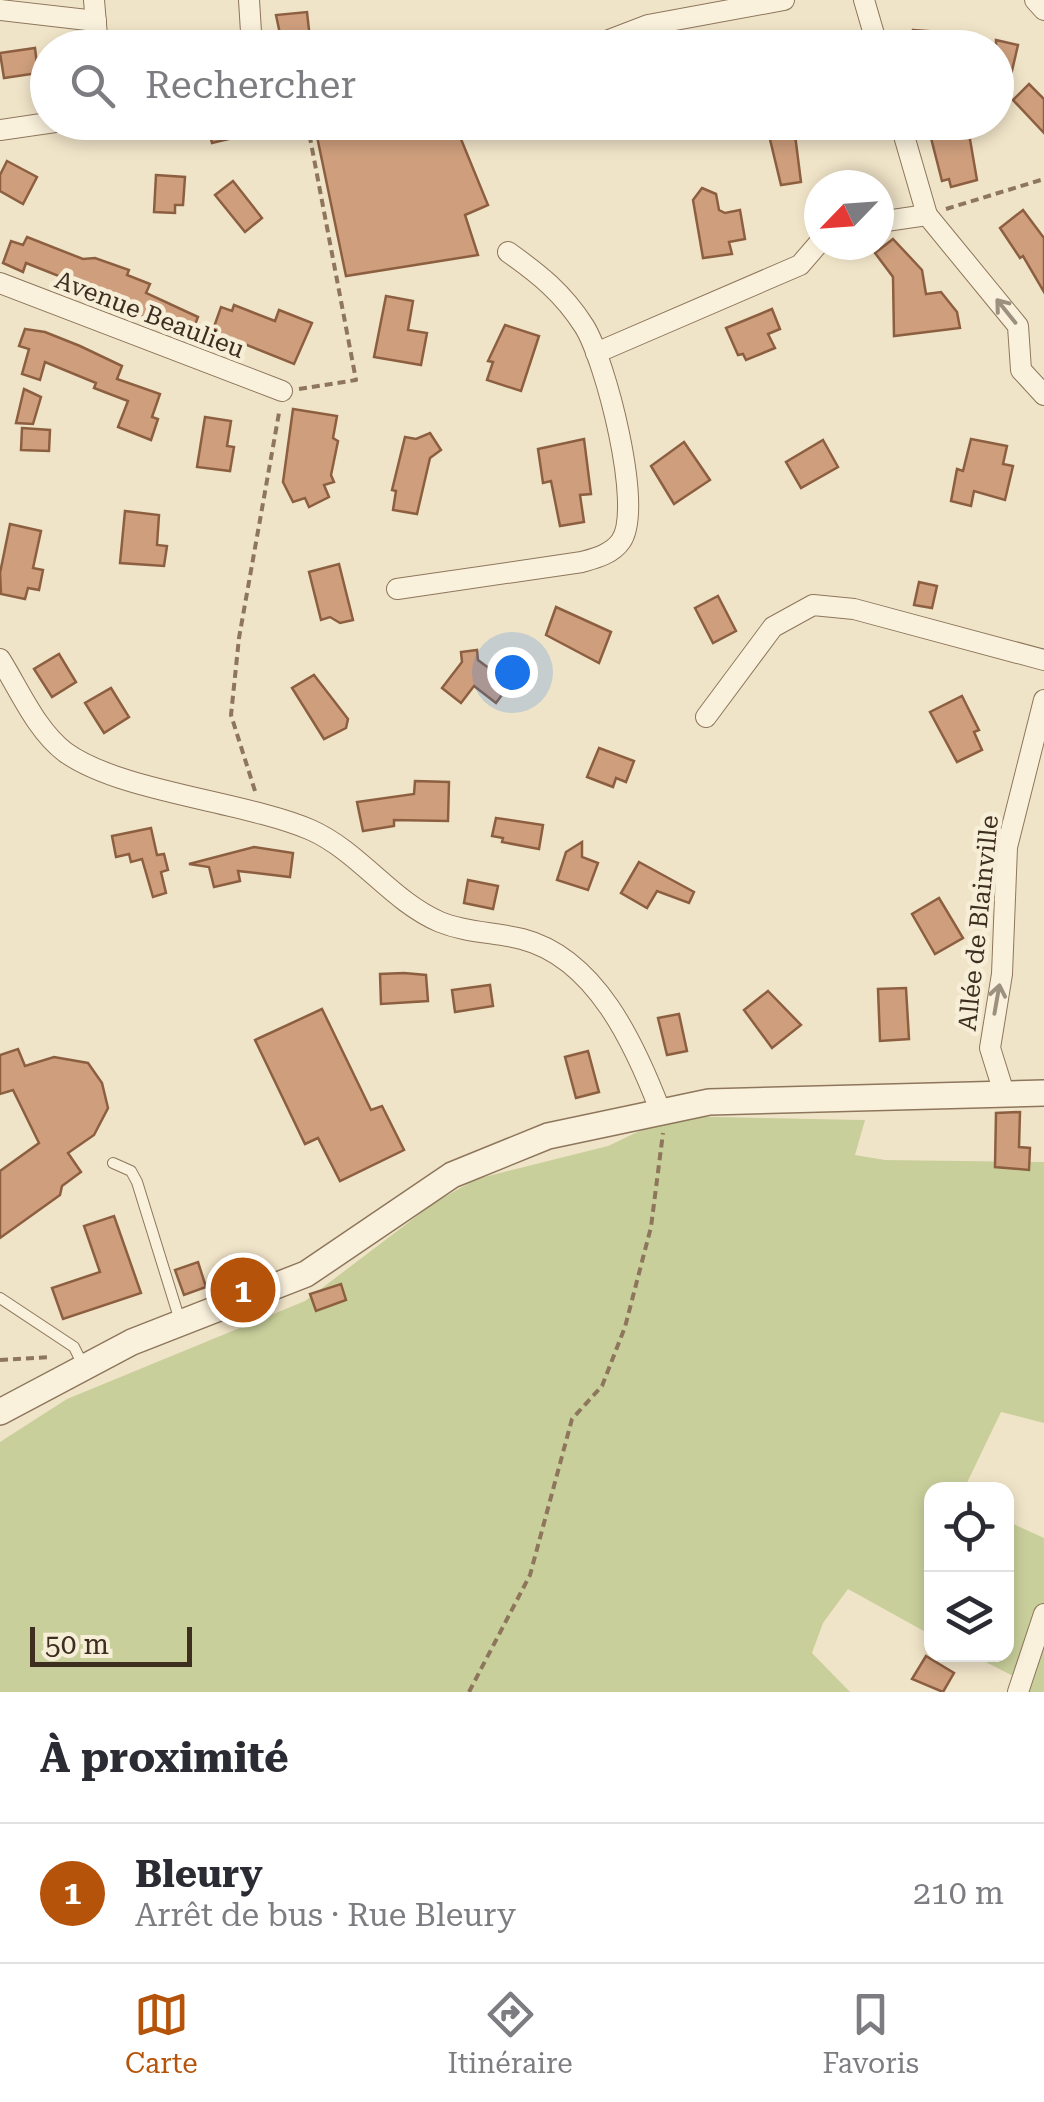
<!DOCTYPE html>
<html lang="fr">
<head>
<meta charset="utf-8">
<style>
	:root { --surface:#fff; --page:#f2f2f3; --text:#2b2b33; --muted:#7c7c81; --line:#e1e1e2; --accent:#b45309 }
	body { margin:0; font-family:"Roboto Serif",serif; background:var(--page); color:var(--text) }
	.controls { position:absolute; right:30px; bottom:30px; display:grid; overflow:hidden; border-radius:20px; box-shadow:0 5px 15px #0003 }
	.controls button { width:90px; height:90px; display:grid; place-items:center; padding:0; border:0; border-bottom:2px solid var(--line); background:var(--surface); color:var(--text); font:50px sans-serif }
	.compass { position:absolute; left:804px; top:170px; width:90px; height:90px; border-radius:50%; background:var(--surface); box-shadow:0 5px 15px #0003; rotate:245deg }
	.scale { position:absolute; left:30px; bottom:25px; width:162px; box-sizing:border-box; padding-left:10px; border:5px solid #3d2e20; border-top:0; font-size:28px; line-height:35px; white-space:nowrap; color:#3d2e20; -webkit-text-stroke:8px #f7eed8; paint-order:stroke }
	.you { position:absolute; left:512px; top:672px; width:35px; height:35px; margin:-25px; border:8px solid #fff; border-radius:50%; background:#1a73e8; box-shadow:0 0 0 15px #1a73e833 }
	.badge { display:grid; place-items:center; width:65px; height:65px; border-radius:50%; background:var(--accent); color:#fff; font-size:32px; font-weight:700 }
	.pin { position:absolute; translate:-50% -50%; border:5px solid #fff; box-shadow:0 2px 10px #0006 }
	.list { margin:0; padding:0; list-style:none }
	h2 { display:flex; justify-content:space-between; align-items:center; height:130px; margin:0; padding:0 40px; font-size:42px }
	h2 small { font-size:32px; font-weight:400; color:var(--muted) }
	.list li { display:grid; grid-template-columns:65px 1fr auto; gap:30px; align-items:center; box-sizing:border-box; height:140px; padding:0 40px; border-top:2px solid var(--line) }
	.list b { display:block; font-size:38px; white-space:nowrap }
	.list p { margin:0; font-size:32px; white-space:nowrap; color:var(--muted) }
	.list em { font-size:32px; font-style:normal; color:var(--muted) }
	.icon { flex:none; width:55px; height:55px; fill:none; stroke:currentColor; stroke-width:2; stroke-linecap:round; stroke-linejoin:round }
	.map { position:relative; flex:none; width:1044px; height:1692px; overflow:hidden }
	.search { position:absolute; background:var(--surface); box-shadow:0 5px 15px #0003; left:30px; right:30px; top:30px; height:110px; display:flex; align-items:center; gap:25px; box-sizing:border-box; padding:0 35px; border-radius:55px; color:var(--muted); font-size:38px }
	.sheet { height:270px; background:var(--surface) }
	nav { display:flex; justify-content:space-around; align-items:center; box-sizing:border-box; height:140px; border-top:2px solid var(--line); background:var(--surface); font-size:28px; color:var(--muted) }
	nav a { display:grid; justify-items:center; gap:5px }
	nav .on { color:var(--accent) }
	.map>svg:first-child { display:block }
</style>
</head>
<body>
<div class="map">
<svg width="1044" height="1692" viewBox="0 0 1044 1692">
	<rect width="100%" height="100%" fill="#f0e4c8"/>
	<g fill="#c9cf9b">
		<path d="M671,1116L865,1120L855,1155L885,1160L1044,1162V1423L1001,1412L964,1489L932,1490L931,1635L848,1589L823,1623L812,1653L850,1692H0V1442L67,1399L305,1301L434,1203L476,1179L608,1146Z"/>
		<path d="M1007,1521L1044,1538V1692H1014L1019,1679L972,1655L1006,1654Z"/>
	</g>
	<g fill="#cf9f7d" stroke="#8d5f41" stroke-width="2.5">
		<path d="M307,12L311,48H283L276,15Z"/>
		<path d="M913,30L969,34V48H911Z"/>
		<path d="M996,40L1018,45L1011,75L996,71Z"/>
		<path d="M35,48L38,73L4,78L0,53Z"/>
		<path d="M1029,84L1044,99V133L1013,100Z"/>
		<path d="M207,122H269L270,129L212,143Z"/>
		<path d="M314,122H454L488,205L465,215L478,255L346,276Z"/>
		<path d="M934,122H967L977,180L951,187L949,179L942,181L931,138Z"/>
		<path d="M794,127L801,182L781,185L768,131Z"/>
		<path d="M7,161L37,177L23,204L0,191V175Z"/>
		<path d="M156,175L185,177L183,205H175V213L154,212Z"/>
		<path d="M233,181L262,218L245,232L215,195Z"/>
		<path d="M702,188L716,194L719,210L725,213L740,210L745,239L729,242L732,254L703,258L693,200Z"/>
		<path d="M1023,210L1044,238V292L1023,256L1020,258L1000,228Z"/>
		<path d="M27,237L83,259L95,258L129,270L127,275L150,284L146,293L198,317L191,335L115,307L73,287L74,282L26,263L23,272L3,263L11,241L23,245Z"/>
		<path d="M893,239L922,270L926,294L941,292L957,312L960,328L894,336L893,277L875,253Z"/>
		<path d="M386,296L413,301L408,330L427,333L421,365L374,357Z"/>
		<path d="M234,305L275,321L279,310L312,323L294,364L242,343L230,341L229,345L210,338L221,307L232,311Z"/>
		<path d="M772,309L780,329L768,334L775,348L746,360L743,354L738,355L726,328Z"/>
		<path d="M505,325L539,336L521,391L487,380L493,362L488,361Z"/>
		<path d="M25,329L45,332L80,346L122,366L117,379L160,394L152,417L158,419L151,440L118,427L128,401L94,388L96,383L45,362L40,380L22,374L29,349L19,346Z"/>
		<path d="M24,389L41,397L33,424L16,423Z"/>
		<path d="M293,409L337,416L333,438L338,441L331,475L334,482L324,485L329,497L309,507L305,498L293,502L283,482Z"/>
		<path d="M205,417L231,421L227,446L234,447L230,471L197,467Z"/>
		<path d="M22,428L50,430L49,451L21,450Z"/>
		<path d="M430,433L441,450L430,458L417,514L393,510L396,491L392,490L405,437L416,439Z"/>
		<path d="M584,439L591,494L580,495L584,522L560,526L551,481L543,483L538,449Z"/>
		<path d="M971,439L1007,446L1003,464L1013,466L1005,500L974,491L971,506L951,501L957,469L963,471Z"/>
		<path d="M823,440L838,467L801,488L786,462Z"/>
		<path d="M684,442L710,480L674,504L651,466Z"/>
		<path d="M125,511L159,515L157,545L167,546L164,566L120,563Z"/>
		<path d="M10,524L41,531L33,568L43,570L39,590L28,588L25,599L1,594L0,573Z"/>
		<path d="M339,564L353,620L340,623L330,617L321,620L309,572Z"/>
		<path d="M919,582L937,586L932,608L914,605Z"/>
		<path d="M718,596L736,631L713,643L695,608Z"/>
		<path d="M556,607L611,632L599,663L546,635Z"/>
		<path d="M477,650L478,660L510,684L496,703L474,686L461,703L442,688L462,662L461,652Z"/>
		<path d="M59,654L76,682L52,697L34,669Z"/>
		<path d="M314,675L348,719L346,728L324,739L292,688Z"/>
		<path d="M111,688L129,717L104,733L85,703Z"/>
		<path d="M962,696L979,730L974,732L982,750L957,762L930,712Z"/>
		<path d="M599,748L634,761L626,782L616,778L613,787L587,777Z"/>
		<path d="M415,781L449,782L448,821L394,820V826L363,831L357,802L414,794Z"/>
		<path d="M496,818L543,825L539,849L502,842L503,838L492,836Z"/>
		<path d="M151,828L157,855L164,854L168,870L161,872L166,893L153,897L142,859L131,862L129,854L116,857L112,836Z"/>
		<path d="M582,842V857L598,863L588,890L557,880L566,852Z"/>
		<path d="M254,847L293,853L290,877L238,871L240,881L214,887L209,867L189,864Z"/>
		<path d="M639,862L694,892L689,903L657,891L647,908L621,893Z"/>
		<path d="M468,880L498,886L493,909L464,903Z"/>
		<path d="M939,898L963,938L935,954L912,914Z"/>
		<path d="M404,973L426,975L428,1001L381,1004L380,974Z"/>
		<path d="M490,985L493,1006L455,1012L452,990Z"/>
		<path d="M906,988L909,1039L880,1041L878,989Z"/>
		<path d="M768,991L801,1025L772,1048L744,1010Z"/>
		<path d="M322,1009L371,1110L382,1106L404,1150L340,1181L318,1138L305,1144L255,1040Z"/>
		<path d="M679,1014L687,1051L667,1055L658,1018Z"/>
		<path d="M18,1049L25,1066L54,1057L88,1063L102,1083L108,1108L94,1135L68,1153L81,1172L62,1186L60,1195L0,1238V1171L39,1143L13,1090L0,1094V1055Z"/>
		<path d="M588,1051L599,1092L576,1098L565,1057Z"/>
		<path d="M1020,1112L1019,1147L1030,1148L1029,1170L995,1167L996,1113Z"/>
		<path d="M114,1216L141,1293L63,1319L52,1288L100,1272L84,1226Z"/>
		<path d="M198,1262L206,1287L184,1295L175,1270Z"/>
		<path d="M341,1284L346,1300L316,1311L310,1294Z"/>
		<path d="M926,1656L954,1673L943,1692L912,1679Z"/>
	</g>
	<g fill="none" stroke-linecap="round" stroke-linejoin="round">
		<defs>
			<g id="service">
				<path d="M113,1163L131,1171L137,1182L181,1324"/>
				<path d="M0,1298L74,1347L84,1367"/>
			</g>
			<g id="minor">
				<path d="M94,0L98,48"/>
				<path d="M249,0L252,48"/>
				<path d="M864,0L878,48"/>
				<path d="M1035,0L1044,10"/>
				<path d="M0,10L96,21"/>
				<path d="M588,48L648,25L784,0"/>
				<path d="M900,122L927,215L1018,326L1021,370L1044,395"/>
				<path d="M0,130L55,122"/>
				<path d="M879,222L927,215"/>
				<path d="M0,283L282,391"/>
				<path d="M596,353L800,265L819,243"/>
				<path d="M397,589L582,562C596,558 612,554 621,541C644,508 605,359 584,326C563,293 539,274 508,252"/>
				<path d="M0,659C19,689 36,730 65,752C120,792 243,801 311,830C360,852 391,901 440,922C467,933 495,932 522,939C596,958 635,1045 660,1110"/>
				<path d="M706,717L773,627L813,605L854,609L1044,660"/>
				<path d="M1004,1093L990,1048L1002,974L1007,847L1044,700"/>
				<path d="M1018,1692L1044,1614"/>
			</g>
			<path id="tertiary" d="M0,1412L132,1342L306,1274L452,1175L548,1136L709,1102L1044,1093"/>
		</defs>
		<use href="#service" stroke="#8d765c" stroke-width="12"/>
		<use href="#minor" stroke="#8d765c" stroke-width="22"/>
		<use href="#tertiary" stroke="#8d765c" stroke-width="28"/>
		<g stroke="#8d765c" stroke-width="4" stroke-dasharray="8 5" stroke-linecap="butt">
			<path d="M946,209L1044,179"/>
			<path d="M299,389L356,380L307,122"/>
			<path d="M255,791L231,715L239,638L279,413"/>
			<path d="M0,1360L50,1357"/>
			<path d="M469,1692L530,1575L572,1419L602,1386L625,1327L651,1227L663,1133"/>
		</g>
		<use href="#service" stroke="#faf1dc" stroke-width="10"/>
		<use href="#minor" stroke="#faf1dc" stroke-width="20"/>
		<use href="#tertiary" stroke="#faf1dc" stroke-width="25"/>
	</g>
	<defs><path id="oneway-shaft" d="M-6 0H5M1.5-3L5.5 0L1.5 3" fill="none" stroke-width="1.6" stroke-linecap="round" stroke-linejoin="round" transform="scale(2.5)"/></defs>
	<g stroke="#9c907e">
		<use href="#oneway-shaft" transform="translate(1006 311) rotate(-129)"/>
		<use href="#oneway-shaft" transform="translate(997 999) rotate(-80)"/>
	</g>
	<g text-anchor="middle" stroke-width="9" stroke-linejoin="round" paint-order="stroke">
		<g font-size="25" fill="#3d2e20" stroke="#f7eed8">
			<text transform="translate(150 314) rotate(21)" y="9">Avenue Beaulieu</text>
			<text transform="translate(978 923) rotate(-84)" y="9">Allée de Blainville</text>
		</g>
	</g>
</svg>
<div class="controls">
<button><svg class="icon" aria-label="locate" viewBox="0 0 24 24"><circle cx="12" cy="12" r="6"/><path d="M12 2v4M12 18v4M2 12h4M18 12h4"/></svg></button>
<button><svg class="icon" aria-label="layers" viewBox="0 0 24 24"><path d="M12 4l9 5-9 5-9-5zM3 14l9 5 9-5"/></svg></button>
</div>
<svg class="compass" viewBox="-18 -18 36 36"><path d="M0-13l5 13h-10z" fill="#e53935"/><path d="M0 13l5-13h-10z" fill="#7c7c81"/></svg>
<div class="scale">50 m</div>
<div class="you"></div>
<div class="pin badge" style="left:243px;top:1290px">1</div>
<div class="search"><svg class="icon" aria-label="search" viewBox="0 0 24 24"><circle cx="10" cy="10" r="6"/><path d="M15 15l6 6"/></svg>Rechercher</div>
</div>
<section class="sheet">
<h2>À proximité<small></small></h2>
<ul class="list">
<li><span class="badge">1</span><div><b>Bleury</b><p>Arrêt de bus · Rue Bleury</p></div><em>210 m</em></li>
</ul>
</section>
<nav>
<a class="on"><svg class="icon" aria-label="map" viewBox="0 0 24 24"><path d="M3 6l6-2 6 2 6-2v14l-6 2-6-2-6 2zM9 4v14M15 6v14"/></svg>Carte</a>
<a><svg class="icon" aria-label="directions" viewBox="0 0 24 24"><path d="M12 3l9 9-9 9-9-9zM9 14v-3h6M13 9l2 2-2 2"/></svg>Itinéraire</a>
<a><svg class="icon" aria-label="saved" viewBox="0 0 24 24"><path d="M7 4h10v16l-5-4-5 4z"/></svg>Favoris</a>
</nav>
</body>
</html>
